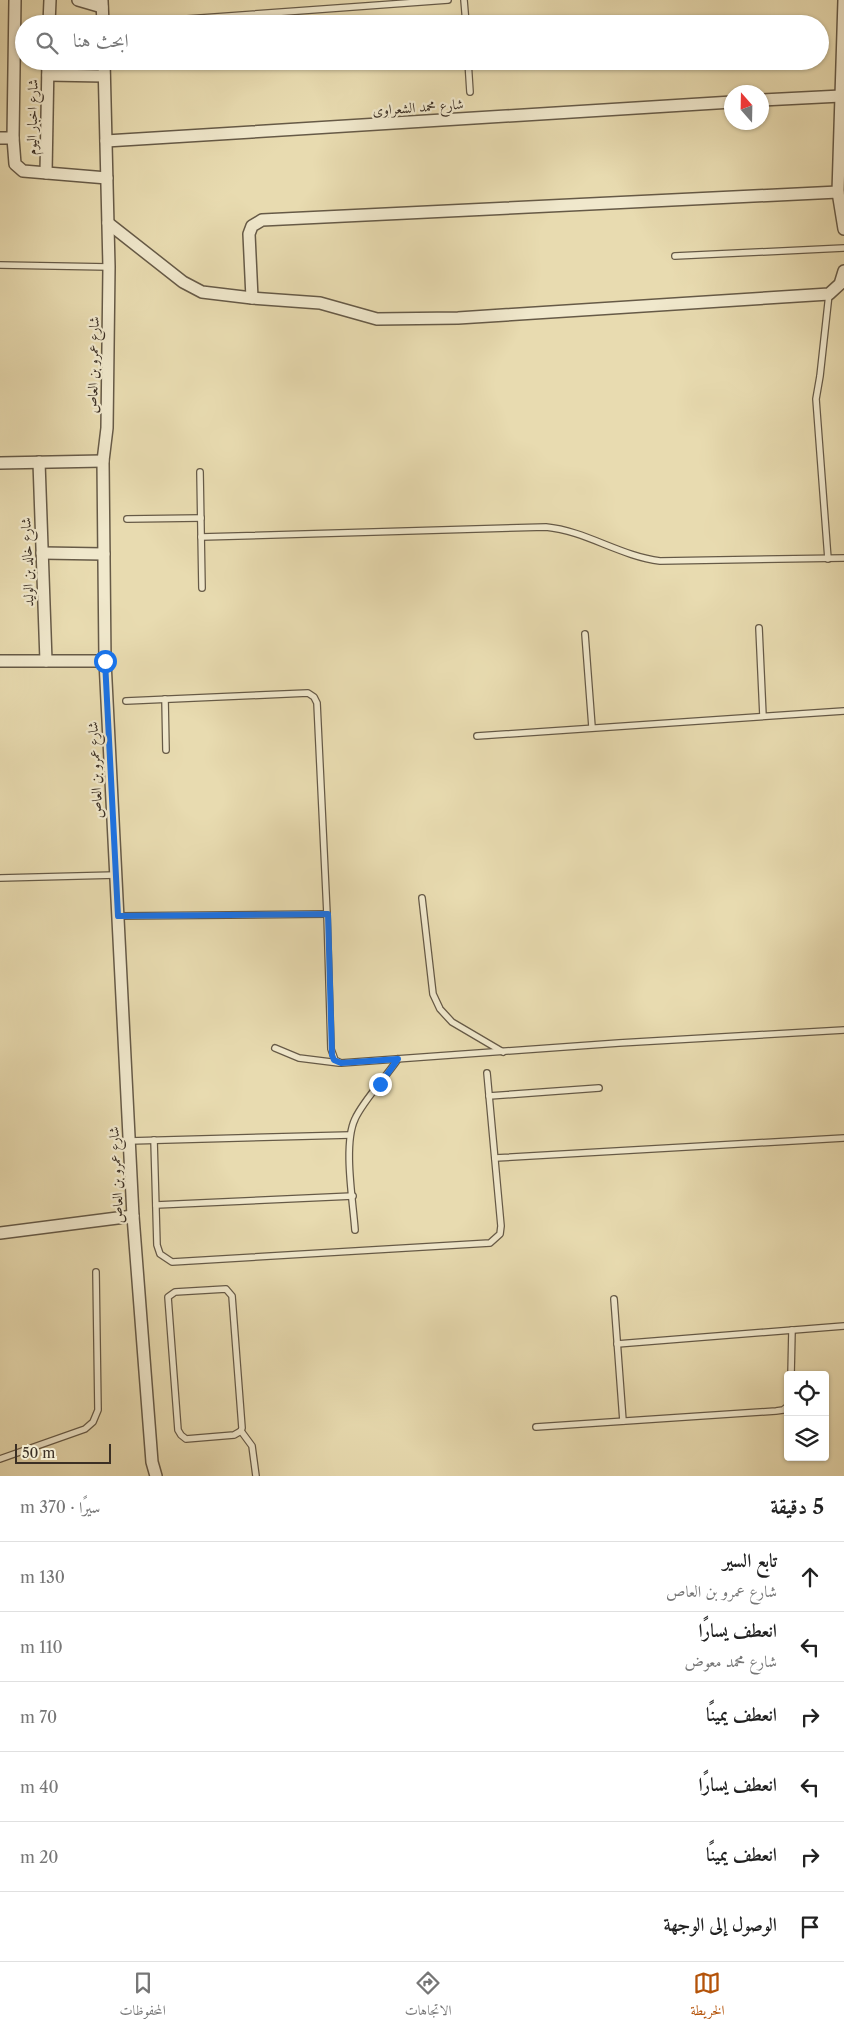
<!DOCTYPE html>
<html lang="ar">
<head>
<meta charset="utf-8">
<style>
	:root { --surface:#fff; --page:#f2f2f2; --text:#222; --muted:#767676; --line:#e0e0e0; --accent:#b45309 }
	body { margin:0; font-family:"Libre Caslon Text",Amiri,serif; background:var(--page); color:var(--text); direction:rtl }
	.controls { position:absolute; right:15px; bottom:15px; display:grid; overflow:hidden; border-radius:5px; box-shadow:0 1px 4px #0004 }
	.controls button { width:45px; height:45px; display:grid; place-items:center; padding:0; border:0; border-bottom:1px solid var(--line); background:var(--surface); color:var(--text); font:25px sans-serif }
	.compass { position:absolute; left:724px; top:85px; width:45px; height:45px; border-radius:50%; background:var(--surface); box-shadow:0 1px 4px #0004; rotate:340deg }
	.scale { position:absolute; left:15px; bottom:12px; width:96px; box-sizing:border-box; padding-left:5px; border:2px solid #3b2f24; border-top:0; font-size:14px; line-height:18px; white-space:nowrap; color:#3b2f24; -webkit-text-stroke:4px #f0e8cc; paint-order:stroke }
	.stop { position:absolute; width:15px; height:15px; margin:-11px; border:4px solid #1a73e8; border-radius:50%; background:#fff }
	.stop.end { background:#1a73e8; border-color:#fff; box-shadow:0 1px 5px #0008 }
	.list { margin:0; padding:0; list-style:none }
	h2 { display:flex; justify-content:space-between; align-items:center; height:65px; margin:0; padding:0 20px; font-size:21px }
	h2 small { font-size:16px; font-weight:400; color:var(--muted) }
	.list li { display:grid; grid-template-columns:32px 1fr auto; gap:15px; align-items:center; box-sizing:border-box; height:70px; padding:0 20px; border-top:1px solid var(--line) }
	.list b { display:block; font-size:19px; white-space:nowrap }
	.list p { margin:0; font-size:16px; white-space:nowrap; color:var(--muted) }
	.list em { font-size:16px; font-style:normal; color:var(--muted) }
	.icon { flex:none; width:28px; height:28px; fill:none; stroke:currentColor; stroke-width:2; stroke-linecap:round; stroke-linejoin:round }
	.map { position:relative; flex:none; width:844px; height:1476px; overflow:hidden; direction:ltr }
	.search { position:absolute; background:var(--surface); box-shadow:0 1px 4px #0004; left:15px; right:15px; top:15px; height:55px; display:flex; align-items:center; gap:12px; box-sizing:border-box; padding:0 18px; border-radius:28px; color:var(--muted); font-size:19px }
	.sheet { height:485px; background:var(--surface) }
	nav { display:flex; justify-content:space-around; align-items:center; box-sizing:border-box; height:70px; border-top:1px solid var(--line); background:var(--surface); font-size:14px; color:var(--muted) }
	nav a { display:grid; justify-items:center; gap:2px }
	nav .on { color:var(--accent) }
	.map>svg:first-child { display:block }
</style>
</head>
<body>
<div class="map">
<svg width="844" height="1476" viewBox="0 0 844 1476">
	<rect width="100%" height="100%" fill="#e8dbb0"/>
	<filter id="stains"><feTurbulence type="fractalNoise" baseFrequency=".004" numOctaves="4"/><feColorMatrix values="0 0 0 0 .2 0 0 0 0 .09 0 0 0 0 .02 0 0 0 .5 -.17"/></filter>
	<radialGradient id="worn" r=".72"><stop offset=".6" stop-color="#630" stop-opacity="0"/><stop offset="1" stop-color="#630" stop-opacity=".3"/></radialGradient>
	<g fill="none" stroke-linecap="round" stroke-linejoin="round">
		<defs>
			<g id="lane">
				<path d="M464,0L466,24"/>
				<path d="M187,19L448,0"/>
				<path d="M468,61L470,92"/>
				<path d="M675,256L844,248"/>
				<path d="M0,265L109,267"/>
				<path d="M200,472L202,588"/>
				<path d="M127,519L201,518"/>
				<path d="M201,537L546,527C586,531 620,556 660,561L844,558"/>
				<path d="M828,559L816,399L820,376L829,294"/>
				<path d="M759,628L763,716"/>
				<path d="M585,634L592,727"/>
				<path d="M165,699L166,750"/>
				<path d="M126,701L308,693L314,697L317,703L327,914L331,1049L335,1060L341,1063L619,1043L844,1030"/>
				<path d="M477,736L844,711"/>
				<path d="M0,878L116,875"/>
				<path d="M422,898L433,994L440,1009L452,1022L503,1052"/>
				<path d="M118,916L327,914"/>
				<path d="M275,1048L299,1058L339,1063"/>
				<path d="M489,1096L599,1088"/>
				<path d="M154,1140L157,1245L160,1254L172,1262L490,1243L500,1234L501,1226L487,1073"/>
				<path d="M129,1141L350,1135"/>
				<path d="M495,1158L844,1138"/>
				<path d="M156,1205L353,1196"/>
				<path d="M355,1230C353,1201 343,1144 355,1119C363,1101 386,1077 398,1059"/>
				<path d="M226,1289L232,1296L242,1428L241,1431L234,1435L186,1439L181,1435L178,1430L168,1297L175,1292Z"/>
				<path d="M614,1299L623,1421"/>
				<path d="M617,1344L844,1326"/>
				<path d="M791,1375L792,1330"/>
				<path d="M536,1427L776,1411L783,1410L788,1406"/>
				<path d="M241,1431L252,1446L256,1476"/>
				<path d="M0,1459L85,1429L93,1422L98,1410L96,1272"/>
			</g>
			<g id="street">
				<path d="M15,0L13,138L15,164L23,171L107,178"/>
				<path d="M78,0L102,7"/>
				<path d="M844,0L838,192L844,229"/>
				<path d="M102,1L103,24"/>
				<path d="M49,24L50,0"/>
				<path d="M104,61L109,267L107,428L103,461L105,661L133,1216L152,1462L156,1476"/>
				<path d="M48,75L104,76"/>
				<path d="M762,100L841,96"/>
				<path d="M0,138H13"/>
				<path d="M106,141L732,102"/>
				<path d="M46,173L48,61"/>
				<path d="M108,223L183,282L202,292L252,298L320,303L377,319L458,318L829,294L840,284L844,271"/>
				<path d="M252,298L249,234L252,226L262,220L838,192"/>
				<path d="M39,462L46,661"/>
				<path d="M0,463L103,461"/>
				<path d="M42,553L104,554"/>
				<path d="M0,661H105"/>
				<path d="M0,1233L133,1216"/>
			</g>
		</defs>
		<use href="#lane" stroke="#665a47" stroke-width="8"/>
		<use href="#street" stroke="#665a47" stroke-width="14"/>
		<use href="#lane" stroke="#f0e8cc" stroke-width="5.5"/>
		<use href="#street" stroke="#f0e8cc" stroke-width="11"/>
	</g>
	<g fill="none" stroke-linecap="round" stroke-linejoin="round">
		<path stroke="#1a73e8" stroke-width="6" d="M105,661L118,916L328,914L332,1055L334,1060L341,1063L398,1059L380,1084"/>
	</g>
	<g text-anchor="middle" stroke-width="4.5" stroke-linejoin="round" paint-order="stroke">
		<g font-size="14" fill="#3b2f24" stroke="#f0e8cc">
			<text transform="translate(418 107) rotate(-4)" y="5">شارع محمد الشعراوى</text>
			<text transform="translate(32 117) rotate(-89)" y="5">شارع اخبار اليوم</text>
			<text transform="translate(93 365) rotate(-89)" y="5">شارع عمرو بن العاص</text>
			<text transform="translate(27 562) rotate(-92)" y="5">شارع خالد بن الوليد</text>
			<text transform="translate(95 770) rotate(-93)" y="5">شارع عمرو بن العاص</text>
			<text transform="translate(116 1175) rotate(-93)" y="5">شارع عمرو بن العاص</text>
		</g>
	</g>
	<rect width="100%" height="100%" filter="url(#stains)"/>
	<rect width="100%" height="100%" fill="url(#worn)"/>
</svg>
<div class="controls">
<button><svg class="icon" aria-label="locate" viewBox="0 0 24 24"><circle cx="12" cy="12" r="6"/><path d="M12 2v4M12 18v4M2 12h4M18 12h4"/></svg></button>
<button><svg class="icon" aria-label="layers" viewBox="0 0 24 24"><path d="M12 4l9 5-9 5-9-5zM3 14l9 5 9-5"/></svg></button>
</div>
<svg class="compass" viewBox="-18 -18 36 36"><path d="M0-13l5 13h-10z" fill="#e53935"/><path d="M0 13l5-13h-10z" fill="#767676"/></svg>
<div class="scale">50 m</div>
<div class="stop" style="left:105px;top:661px"></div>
<div class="stop end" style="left:380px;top:1084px"></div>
<div class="search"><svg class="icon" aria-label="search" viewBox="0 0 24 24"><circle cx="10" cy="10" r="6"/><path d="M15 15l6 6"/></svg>ابحث هنا</div>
</div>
<section class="sheet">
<h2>5 دقيقة<small>سيرًا · 370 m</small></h2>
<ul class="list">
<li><svg class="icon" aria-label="ahead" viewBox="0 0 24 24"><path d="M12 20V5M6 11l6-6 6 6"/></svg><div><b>تابع السير</b><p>شارع عمرو بن العاص</p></div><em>130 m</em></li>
<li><svg class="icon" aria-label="left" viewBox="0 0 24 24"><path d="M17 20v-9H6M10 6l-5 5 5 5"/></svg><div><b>انعطف يسارًا</b><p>شارع محمد معوض</p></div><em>110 m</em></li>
<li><svg class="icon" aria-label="right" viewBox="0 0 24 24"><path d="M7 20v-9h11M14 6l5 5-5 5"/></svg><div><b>انعطف يمينًا</b></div><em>70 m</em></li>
<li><svg class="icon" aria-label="left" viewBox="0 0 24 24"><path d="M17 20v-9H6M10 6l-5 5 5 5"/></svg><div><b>انعطف يسارًا</b></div><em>40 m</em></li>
<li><svg class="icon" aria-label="right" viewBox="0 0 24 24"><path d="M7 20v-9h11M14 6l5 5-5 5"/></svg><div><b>انعطف يمينًا</b></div><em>20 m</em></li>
<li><svg class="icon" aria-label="arrive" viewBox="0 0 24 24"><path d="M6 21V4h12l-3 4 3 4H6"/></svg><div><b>الوصول إلى الوجهة</b></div></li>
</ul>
</section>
<nav>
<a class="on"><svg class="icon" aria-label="map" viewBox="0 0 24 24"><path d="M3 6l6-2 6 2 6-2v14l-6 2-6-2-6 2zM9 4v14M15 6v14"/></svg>الخريطة</a>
<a><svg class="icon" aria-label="directions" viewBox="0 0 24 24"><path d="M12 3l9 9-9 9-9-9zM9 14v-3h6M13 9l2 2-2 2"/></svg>الاتجاهات</a>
<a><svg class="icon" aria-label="saved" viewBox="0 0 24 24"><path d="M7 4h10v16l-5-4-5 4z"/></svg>المحفوظات</a>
</nav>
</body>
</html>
